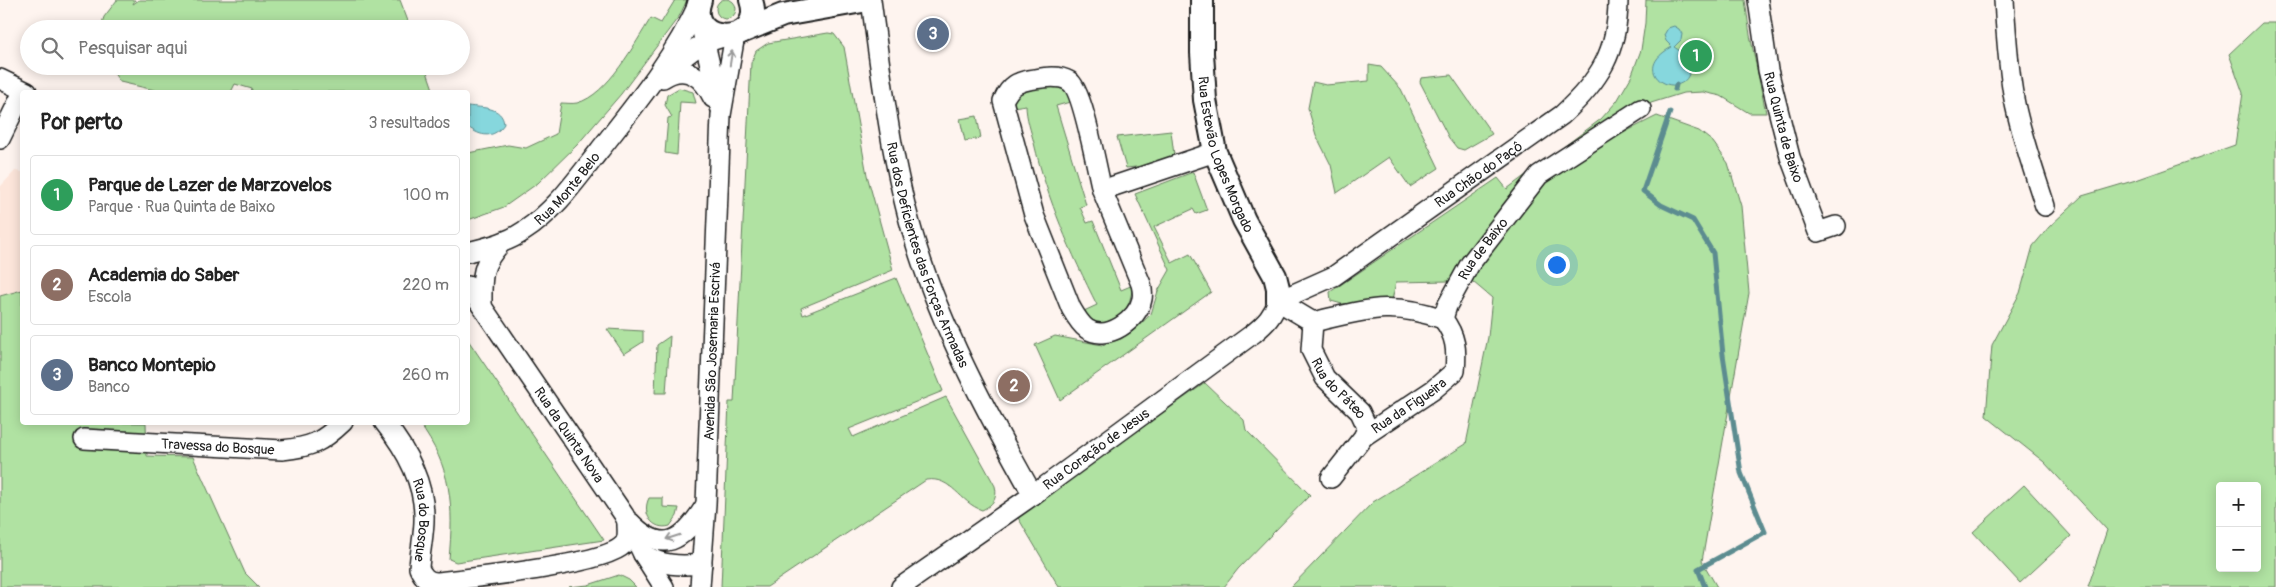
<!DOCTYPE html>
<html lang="pt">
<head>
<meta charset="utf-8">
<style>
	:root { --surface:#fff; --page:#f2f2f2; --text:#222; --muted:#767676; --line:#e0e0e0; --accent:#ea580c }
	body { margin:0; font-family:Pangolin,sans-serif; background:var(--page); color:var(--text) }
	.controls { position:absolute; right:15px; bottom:15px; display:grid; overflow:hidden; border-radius:5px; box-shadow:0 2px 12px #0003 }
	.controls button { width:45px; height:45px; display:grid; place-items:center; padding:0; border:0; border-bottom:1px solid var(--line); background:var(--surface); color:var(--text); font:25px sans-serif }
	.you { position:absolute; left:1556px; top:264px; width:18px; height:18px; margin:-12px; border:4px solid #fff; border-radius:50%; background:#1a73e8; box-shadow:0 0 0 8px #1a73e833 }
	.badge { display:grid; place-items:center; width:32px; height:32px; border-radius:50%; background:var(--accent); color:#fff; font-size:16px; font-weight:700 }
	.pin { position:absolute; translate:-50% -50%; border:2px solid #fff; box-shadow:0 1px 5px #0006 }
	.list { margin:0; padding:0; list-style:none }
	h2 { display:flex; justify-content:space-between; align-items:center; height:65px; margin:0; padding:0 20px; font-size:21px }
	h2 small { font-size:16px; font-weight:400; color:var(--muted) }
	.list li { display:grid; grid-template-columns:32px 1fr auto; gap:15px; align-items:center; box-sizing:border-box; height:80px; margin:0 10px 10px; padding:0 10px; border:1px solid var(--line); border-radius:5px }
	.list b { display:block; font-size:19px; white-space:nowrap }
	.list p { margin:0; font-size:16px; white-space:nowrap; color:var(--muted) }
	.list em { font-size:16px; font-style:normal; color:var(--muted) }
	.icon { flex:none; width:28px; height:28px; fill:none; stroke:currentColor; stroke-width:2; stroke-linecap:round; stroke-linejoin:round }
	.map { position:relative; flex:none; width:2276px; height:587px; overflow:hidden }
	.search { position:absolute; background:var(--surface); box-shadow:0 2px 12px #0003; left:20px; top:20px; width:450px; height:55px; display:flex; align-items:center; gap:12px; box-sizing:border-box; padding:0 18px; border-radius:28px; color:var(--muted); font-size:19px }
	.panel { position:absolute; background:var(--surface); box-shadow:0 2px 12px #0003; left:20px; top:90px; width:450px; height:335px; border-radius:5px }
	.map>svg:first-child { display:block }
</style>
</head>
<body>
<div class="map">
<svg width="2276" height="587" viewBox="0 0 2276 587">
	<rect width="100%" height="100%" fill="#fef4ef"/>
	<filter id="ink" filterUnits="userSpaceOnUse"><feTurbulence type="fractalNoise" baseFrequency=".02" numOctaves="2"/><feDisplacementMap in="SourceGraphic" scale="10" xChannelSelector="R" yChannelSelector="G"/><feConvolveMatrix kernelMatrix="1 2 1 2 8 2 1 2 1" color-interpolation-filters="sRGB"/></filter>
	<g filter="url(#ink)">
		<path fill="#fde6db" d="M15,171L22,172V290L0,296V187Z"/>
		<g fill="#b0e2a2" stroke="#667f5f" fill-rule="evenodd">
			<circle cx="726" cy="9" r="10"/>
			<path d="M117,0H135L133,4L139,0H400L411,29H100L104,17Z"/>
			<path d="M675,0H687L680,15L621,94L577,145L538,183L504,207L468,220V153L508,145L526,148L556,134L561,103C566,103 572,104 577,103C608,95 635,43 651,18L661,23Z"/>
			<path d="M1646,0H1745L1750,35L1766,113H1749L1721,96L1703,92L1683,93L1651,103L1638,105L1586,140L1450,281L1396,282L1392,300L1342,304L1331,301L1330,292L1498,178L1507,189L1601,119L1617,101L1631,77L1641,50L1645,23Z"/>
			<path d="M2262,23H2276V587H2088L2107,530L2044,462L1986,416L1992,345L2020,293L2033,246L2049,227L2082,196L2136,180L2235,145L2243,93L2229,54ZM2220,486H2257V568H2220Z"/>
			<path d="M828,33L834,34L844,47L867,175L893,270L801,308L803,315L896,278L943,391L849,429L853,437L946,397L995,486C998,498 993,505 982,510C960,503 952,476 926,480L767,587H721L729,402H734L751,63L756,51L768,43Z"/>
			<path d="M1369,65L1381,67L1401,89L1439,168L1410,187L1389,157L1337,193L1331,165L1316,135L1308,108L1313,82L1326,85L1369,81Z"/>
			<path d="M109,66H425L434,92H251L252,89L235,84L231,92H163L120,82Z"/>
			<path d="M1451,75L1492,134L1464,150L1457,148L1449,138L1420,82L1421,78Z"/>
			<path d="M1042,85H1055L1068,92L1070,102L1056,106L1086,205L1080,207L1087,223L1093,221L1121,290L1133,285C1129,313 1118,331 1087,319L1084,311L1097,305C1071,253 1047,199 1034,143C1031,131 1026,118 1026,105L1013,107L1015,97L1023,91Z"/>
			<path d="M679,88L693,92L696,103L680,102L677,155L665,153L668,118L672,117L665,105L667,95Z"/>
			<path d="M977,116L981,138L965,141L960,119Z"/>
			<path d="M1657,116L1699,131L1713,142L1728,163L1741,206L1749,293L1702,561L1717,587H1291L1373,502L1466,444L1488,337L1492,298L1467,277L1534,188L1593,148Z"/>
			<path d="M1171,131L1175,163L1126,168L1117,137Z"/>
			<path d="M1193,172L1207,210L1196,214L1193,209L1154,227L1172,263L1190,254L1211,292L1060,400L1035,345L1055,336L1102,345L1121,339L1133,331L1151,314L1158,291L1170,270L1135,194Z"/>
			<path d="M22,290V422L146,423L147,456L193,457L245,573L259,587H0V296Z"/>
			<path d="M607,329L643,331V342L624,354Z"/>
			<path d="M670,336L666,393H655L657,345Z"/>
			<path d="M468,340L604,540L456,562L449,559C454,505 452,468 419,423L468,422Z"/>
			<path d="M1205,383L1244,420L1246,430L1310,495L1238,569L1224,587H1059L1017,516Z"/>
			<path d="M2024,485L2071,536L2020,583L1973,532Z"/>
			<path d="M649,498H663V507L679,508L677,516L670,526C653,531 641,514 649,498Z"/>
			<path d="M619,575L629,580L636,587H569L588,585Z"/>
		</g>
		<g fill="#86d7dd" stroke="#5c8c90">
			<path d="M1674,26L1679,29L1682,34L1681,40L1674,47C1683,53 1693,58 1690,71C1682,104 1625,72 1672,47L1666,41L1664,35L1668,28Z"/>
			<path d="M468,106C482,108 502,106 504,124C494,139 481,137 468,127Z"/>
		</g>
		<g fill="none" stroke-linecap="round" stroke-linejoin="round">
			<g stroke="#5c8c90" stroke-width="5">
				<path d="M1675,89L1676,85"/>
				<path d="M1670,112L1643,191L1661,205L1693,220L1713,253L1723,355L1741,473L1765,532L1698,569L1705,587"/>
			</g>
			<defs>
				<g id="minor">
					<path id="s1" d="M871,0C883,89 893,178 922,263C950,345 991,420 1033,495"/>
					<path id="s2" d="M1758,0L1768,70L1790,157L1818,232L1836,226"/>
					<path d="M2004,0C2006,33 2008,67 2014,99C2021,136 2034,171 2045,206"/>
					<path d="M702,31L720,107"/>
					<path d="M669,70C690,51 701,41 730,36"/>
					<path d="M663,78C686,63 703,77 713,98"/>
					<path d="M0,79L27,92"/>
					<path d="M0,139L22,94"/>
					<path d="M1102,190L1141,284C1142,288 1143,294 1142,299C1138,320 1107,342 1087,329C1080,324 1075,315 1071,308L1034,215L1003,101C1010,85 1018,81 1035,79C1046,77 1059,75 1069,81C1083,89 1097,171 1102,190L1215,152"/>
					<path id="s3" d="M468,252C487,247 507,243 524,231C555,211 577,179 599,151C636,104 674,58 699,3"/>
					<path id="s4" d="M468,286L624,515L643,554L664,587"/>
					<path id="s5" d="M1278,301L1334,276L1562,115C1599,81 1618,52 1618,0"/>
					<path d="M1278,301L1313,322"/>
					<path d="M482,306C482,278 480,266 500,244"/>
					<path id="s6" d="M1313,322C1366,310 1390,300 1443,319L1447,306L1470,264L1539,175L1641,109"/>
					<path id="s7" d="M1313,322L1311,350L1325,378L1360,412L1367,427L1364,436L1331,478"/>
					<path id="s8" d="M384,422C405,448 423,480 424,514C425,531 420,550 419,568C423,577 427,581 436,582C470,578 604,565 623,545C629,539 627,532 627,524"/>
					<path id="s9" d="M1364,436L1433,390L1455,371C1457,350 1456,336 1443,319"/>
					<path id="s10" d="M84,439L282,450C311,447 321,443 343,422"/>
					<path d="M630,522C663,556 683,541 705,506"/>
					<path d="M643,554C662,566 680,566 702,564"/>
					<path id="s11" d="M700,587L706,504L721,115L735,35"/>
					<path id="s12" d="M901,587L1033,495L1254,333C1266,323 1273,316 1278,301"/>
				</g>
				<g id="tertiary">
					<path d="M700,0C683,47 767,48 751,0"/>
					<path id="s13" d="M1202,0V53L1205,100L1215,152L1244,220L1275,276L1278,288V301"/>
					<path d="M741,32L783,15L868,0"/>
				</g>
			</defs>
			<use href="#minor" stroke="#1c1c1c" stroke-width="22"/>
			<use href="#tertiary" stroke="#1c1c1c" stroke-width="26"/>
			<use href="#minor" stroke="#fff" stroke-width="19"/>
			<use href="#tertiary" stroke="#fff" stroke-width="22"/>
		</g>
		<defs><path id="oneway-shaft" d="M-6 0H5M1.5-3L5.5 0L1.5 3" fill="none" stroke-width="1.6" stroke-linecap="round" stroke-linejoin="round" transform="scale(1.25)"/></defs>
		<g stroke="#999">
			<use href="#oneway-shaft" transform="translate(731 58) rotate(-81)"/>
			<use href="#oneway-shaft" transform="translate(673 537) rotate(162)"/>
		</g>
	</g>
	<g text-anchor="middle" stroke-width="4" stroke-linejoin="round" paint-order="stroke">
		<g font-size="14" fill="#1c1c1c" stroke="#fff">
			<text dy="5" stroke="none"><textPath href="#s2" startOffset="130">Rua Quinta de Baixo</textPath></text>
			<text dy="5" stroke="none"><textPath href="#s13" startOffset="158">Rua Estevão Lopes Morgado</textPath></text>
			<text dy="5" stroke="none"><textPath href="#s5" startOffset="238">Rua Chão do Paçô</textPath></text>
			<text dy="5" stroke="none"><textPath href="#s3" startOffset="121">Rua Monte Belo</textPath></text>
			<text dy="5" stroke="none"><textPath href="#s6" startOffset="214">Rua de Baixo</textPath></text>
			<text dy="5" stroke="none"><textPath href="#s1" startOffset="262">Rua dos Deficientes das Forças Armadas</textPath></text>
			<text dy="5" stroke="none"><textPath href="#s11" startOffset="236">Avenida São Josemaria Escrivá</textPath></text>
			<text dy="5" stroke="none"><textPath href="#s7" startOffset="76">Rua do Páteo</textPath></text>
			<text dy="5" stroke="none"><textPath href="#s9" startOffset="54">Rua da Figueira</textPath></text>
			<text dy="5" stroke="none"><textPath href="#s4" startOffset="180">Rua da Quinta Nova</textPath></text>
			<text dy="5" stroke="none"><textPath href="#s10" startOffset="134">Travessa do Bosque</textPath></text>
			<text dy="5" stroke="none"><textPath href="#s12" startOffset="239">Rua Coração de Jesus</textPath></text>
			<text dy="5" stroke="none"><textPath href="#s8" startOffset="108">Rua do Bosque</textPath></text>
		</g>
	</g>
</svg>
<div class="controls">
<button>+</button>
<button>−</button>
</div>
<div class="you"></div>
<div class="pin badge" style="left:1696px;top:56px;background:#2e9e5b">1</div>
<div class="pin badge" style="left:1014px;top:386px;background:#8d6e63">2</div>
<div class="pin badge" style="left:933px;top:34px;background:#5c6f8a">3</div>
<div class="search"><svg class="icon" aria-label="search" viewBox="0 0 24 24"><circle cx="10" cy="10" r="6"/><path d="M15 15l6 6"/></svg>Pesquisar aqui</div>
<section class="panel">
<h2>Por perto<small>3 resultados</small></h2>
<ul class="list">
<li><span class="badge" style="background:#2e9e5b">1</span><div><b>Parque de Lazer de Marzovelos</b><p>Parque · Rua Quinta de Baixo</p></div><em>100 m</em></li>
<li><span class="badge" style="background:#8d6e63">2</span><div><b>Academia do Saber</b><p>Escola</p></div><em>220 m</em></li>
<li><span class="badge" style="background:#5c6f8a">3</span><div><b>Banco Montepio</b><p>Banco</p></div><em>260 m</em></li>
</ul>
</section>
</div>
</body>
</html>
